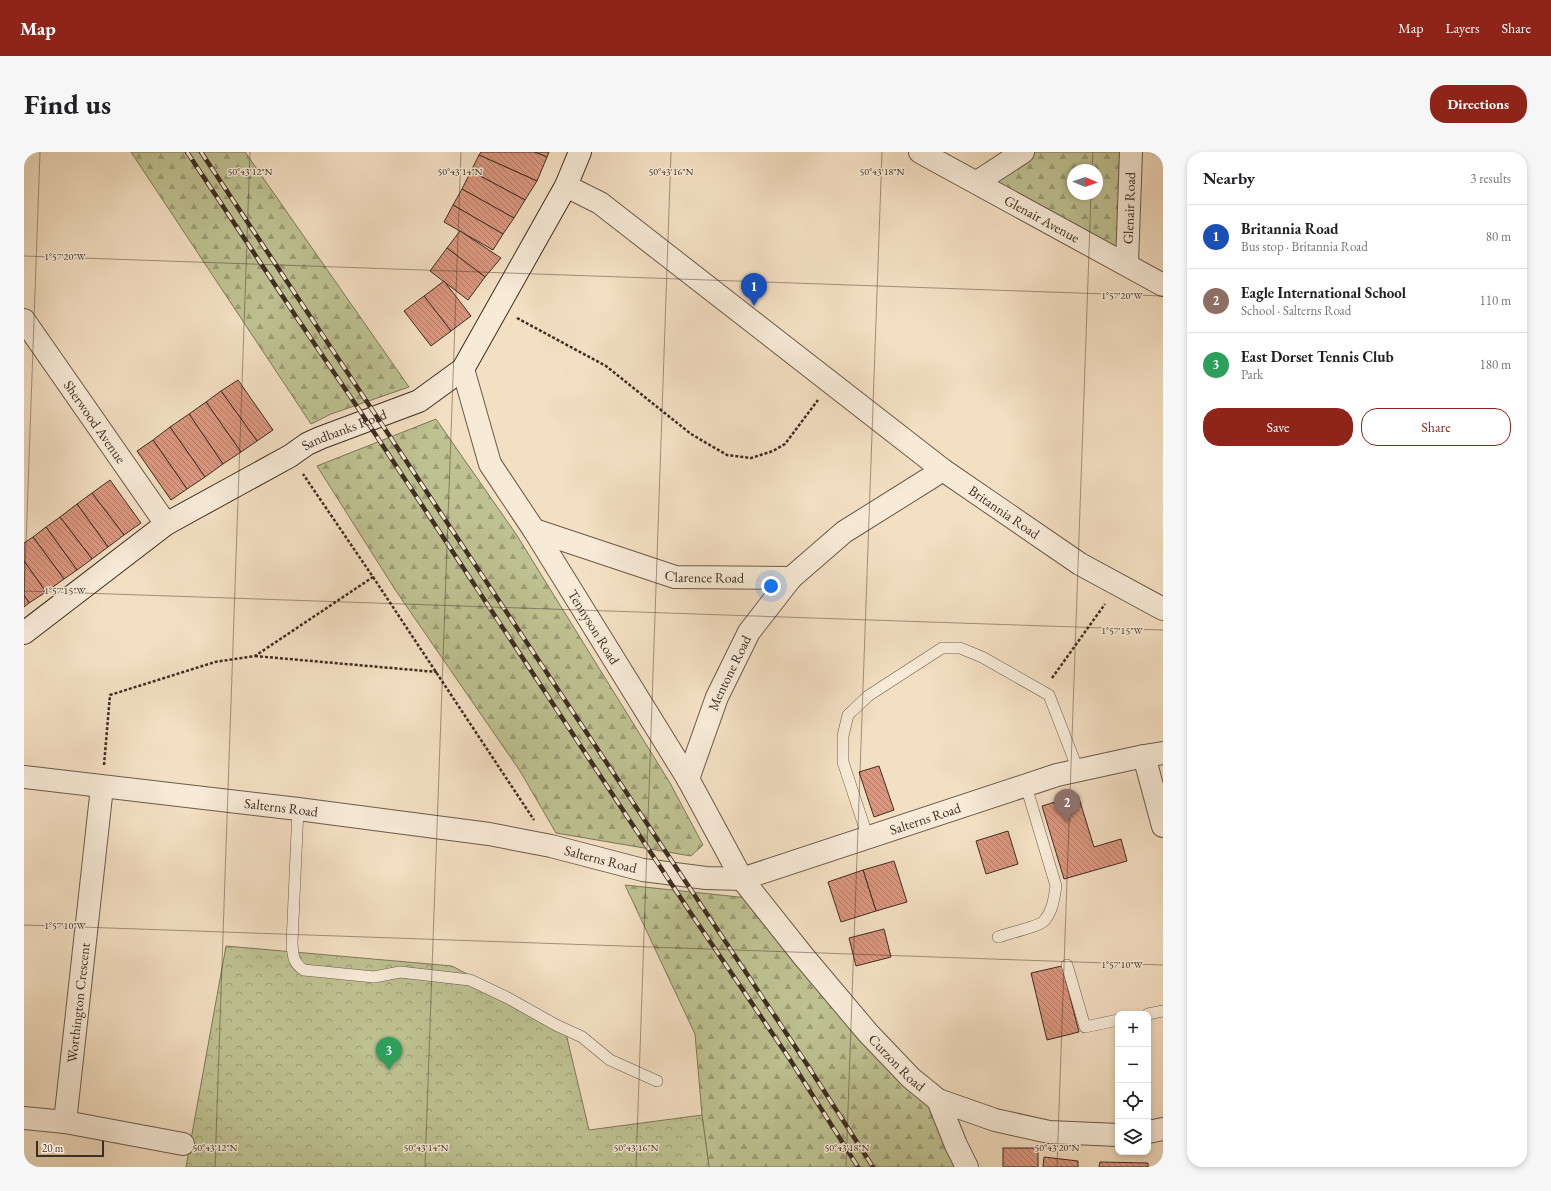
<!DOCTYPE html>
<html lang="en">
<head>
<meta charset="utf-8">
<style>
	:root { --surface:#fff; --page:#f6f6f6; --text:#202124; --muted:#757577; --line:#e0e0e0; --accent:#8f2418 }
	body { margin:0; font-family:"EB Garamond",serif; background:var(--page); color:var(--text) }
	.controls { position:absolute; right:12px; bottom:12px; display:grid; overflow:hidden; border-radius:8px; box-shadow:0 2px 6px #0003 }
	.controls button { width:36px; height:36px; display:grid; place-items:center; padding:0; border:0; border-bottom:1px solid var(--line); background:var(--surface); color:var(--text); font:20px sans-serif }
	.compass { position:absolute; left:1043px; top:12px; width:36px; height:36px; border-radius:50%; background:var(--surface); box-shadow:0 2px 6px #0003; rotate:92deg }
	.scale { position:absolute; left:12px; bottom:10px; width:68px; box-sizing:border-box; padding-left:4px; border:2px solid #3e2d22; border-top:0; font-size:11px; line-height:14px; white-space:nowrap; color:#3e2d22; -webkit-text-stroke:3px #f7ead7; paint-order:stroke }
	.you { position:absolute; left:747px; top:434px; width:14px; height:14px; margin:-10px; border:3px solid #fff; border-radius:50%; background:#1a73e8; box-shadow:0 0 0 6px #1a73e833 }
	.badge { display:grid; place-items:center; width:26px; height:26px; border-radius:50%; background:var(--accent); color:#fff; font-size:13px; font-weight:700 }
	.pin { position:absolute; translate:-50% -33px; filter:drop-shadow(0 1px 2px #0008) }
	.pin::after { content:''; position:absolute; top:21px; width:14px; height:12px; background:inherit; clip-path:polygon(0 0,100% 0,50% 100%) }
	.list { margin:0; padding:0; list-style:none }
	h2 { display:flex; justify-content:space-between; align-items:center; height:52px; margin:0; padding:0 16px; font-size:17px }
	h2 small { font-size:13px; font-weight:400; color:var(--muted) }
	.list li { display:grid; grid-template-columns:26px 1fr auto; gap:12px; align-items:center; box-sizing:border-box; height:64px; padding:0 16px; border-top:1px solid var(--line) }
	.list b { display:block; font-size:15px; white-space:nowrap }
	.list p { margin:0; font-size:13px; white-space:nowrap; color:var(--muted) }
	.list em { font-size:13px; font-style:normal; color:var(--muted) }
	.actions { display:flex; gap:8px; padding:12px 16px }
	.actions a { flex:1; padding:9px 0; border:1px solid var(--accent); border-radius:16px; text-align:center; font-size:14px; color:var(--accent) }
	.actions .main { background:var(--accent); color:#fff }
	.icon { flex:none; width:22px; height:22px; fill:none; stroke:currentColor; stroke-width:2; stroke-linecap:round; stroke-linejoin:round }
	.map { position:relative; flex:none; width:1139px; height:1015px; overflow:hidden; border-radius:16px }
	header { display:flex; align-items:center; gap:24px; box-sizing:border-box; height:56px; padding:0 20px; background:var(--accent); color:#fff }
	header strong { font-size:19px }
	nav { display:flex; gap:22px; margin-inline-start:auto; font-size:14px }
	.intro { display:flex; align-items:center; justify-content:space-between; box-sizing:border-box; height:96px; padding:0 24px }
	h1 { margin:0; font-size:28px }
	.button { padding:10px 18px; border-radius:16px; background:var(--accent); color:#fff; font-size:14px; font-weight:700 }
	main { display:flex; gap:24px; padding:0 24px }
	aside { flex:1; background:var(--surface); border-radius:16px; box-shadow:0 2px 6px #0003 }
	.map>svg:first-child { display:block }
</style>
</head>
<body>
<header>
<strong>Map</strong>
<nav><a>Map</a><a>Layers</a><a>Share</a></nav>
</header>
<div class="intro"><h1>Find us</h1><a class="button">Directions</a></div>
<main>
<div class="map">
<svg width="1139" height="1015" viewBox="0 0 1139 1015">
	<defs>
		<pattern id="forest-firs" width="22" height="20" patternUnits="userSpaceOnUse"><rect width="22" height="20" fill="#bec191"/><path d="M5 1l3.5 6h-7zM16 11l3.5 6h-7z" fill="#9c9d76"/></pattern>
		<pattern id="park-crowns" width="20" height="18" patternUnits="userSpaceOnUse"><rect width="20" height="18" fill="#bec191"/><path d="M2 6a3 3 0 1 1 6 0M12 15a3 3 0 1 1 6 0" fill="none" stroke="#9c9d76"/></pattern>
		<pattern id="building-back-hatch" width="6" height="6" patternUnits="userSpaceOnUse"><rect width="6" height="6" fill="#db967f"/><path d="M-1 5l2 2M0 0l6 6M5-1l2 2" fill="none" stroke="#b37b68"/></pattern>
	</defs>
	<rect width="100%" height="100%" fill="#f3dfc2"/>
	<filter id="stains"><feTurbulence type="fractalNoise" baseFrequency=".005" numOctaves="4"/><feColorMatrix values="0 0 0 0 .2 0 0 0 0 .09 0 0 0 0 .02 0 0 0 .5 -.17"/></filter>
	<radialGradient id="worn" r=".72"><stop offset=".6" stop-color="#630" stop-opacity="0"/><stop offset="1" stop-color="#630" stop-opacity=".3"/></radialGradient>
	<g fill="url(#forest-firs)" stroke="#7e775a" fill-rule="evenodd">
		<path d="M107,0H221L385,235L307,262L287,272Z"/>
		<path d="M999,0H1107L1103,112L953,30ZM1049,18H1073V42H1049Z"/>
		<path d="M412,267L492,382L646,631L679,693L667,704L532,681L496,619L372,439L293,314Z"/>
		<path d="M601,733L734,747L914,948L943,1015H685L678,963L671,882Z"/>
	</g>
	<path fill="url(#park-crowns)" stroke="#7e775a" d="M202,794L428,814L540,873L565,978L678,963L685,1015H162Z"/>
	<g fill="url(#building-back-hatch)" stroke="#3e2d22">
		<path d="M457,0H511L523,5L513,29L455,3Z"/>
		<path d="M511,0H525L523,5Z"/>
		<path d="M455,3L513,29L501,48L447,19Z"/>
		<path d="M447,19L501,48L490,66L438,37Z"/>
		<path d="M438,37L490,66L479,82L429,53Z"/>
		<path d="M429,53L479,82L469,98L420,70Z"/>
		<path d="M436,79L477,106L461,125L423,96Z"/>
		<path d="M423,96L461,125L444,148L406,119Z"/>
		<path d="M420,129L447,164L427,179L400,144Z"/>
		<path d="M400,144L427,179L407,194L380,159Z"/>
		<path d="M214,228L249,278L233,289L197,239Z"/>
		<path d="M197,239L233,289L217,300L182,250Z"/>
		<path d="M182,250L217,300L199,312L165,262Z"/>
		<path d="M165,262L199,312L181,325L146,275Z"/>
		<path d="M146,275L181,325L163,337L129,288Z"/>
		<path d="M129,288L163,337L147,348L113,299Z"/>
		<path d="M86,328L117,371L100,383L68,341Z"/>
		<path d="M68,341L100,383L84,395L53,352Z"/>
		<path d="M53,352L84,395L68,407L36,365Z"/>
		<path d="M36,365L68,407L53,418L22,375Z"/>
		<path d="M22,375L53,418L40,427L9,385Z"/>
		<path d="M9,385L40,427L22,440L0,409V391Z"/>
		<path d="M0,409L22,440L5,451L0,443Z"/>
		<path d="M0,443L5,451L0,455Z"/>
		<path d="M855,614L870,658L850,665L835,620Z"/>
		<path d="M1054,643L1070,695L1097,687L1103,709L1040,727L1018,654Z"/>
		<path d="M984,679L994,712L962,722L952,689Z"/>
		<path d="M870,709L883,750L852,759L839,718Z"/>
		<path d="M839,718L852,759L817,770L804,730Z"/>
		<path d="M860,777L867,805L832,814L825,786Z"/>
		<path d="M1038,814L1055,880L1023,888L1007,821Z"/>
		<rect x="979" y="996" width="35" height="19"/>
		<path d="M1020,1005L1054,1009V1015H1019Z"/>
		<path d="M1076,1010L1124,1011V1015H1075Z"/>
	</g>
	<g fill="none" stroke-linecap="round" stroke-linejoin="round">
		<defs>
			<g id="service">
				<path d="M274,657L268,791C269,804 269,811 280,818L350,825L376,820L446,828L484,846L532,873L558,885L586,908L633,929"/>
				<path d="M844,686L819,610V584L824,563L844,544L918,496H936L958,505L1025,543L1054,618"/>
				<path d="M974,785C982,782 1016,774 1020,769C1029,759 1030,746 1032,734L1002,634"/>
				<path d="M1043,813L1061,875L1094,868"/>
				<path d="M1124,862L1139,859"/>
			</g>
			<g id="minor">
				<path id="s1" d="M896,0L1139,133"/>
				<path d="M953,30L999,0"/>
				<path id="s2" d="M542,34L576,51L919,318L1056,412L1139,457"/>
				<path id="s3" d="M1103,112L1107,0"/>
				<path id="s4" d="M0,168L142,372"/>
				<path id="s5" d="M439,217L466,312L510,378L664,627L718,727L780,805L844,881L887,926L914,948L971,968L1025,980L1094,983"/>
				<path id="s6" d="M510,378L651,425L767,426L820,380L919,318"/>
				<path d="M1120,604L1139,674"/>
				<path id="s7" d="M0,625L274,657L465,682L527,694L619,718L682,726L718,727L1033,623L1120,604L1139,601"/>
				<path id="s8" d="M664,627L693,545L725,480L767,426"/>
				<path d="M914,948L932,993L943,1015"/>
				<path d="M0,966L41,970L159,992"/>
				<path id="s9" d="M41,970L78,635"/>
				<path d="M1124,980L1139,977"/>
			</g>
			<g id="secondary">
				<path id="s10" d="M0,481L142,372L266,304L283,292L296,286L395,249L439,217L542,34L556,0"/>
			</g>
		</defs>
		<use href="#service" stroke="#6b5a4a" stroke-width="12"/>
		<use href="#minor" stroke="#6b5a4a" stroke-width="24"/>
		<use href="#secondary" stroke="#3e2d22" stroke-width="24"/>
		<g stroke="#3e2d22" stroke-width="2.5" stroke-dasharray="3 2" stroke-linecap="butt">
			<path d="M493,166L582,214L667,282L703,303L727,306L749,299L761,292L794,248"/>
			<path d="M349,425L510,668"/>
			<path d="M231,504L413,520"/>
			<path d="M1028,526L1081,452"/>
			<path d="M80,613L86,543L191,510L231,504L349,425L279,322"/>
		</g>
		<use href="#service" stroke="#f7ead7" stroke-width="11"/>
		<use href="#minor" stroke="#f7ead7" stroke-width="22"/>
		<use href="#secondary" stroke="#f7ead7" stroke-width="22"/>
		<defs>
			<g id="rail">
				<path d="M163,0L273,166L334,256L666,760L765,906L834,1015"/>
				<path d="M177,0L784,914L849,1015"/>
			</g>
		</defs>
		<use href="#rail" stroke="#3e2d22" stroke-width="4.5"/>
		<use href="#rail" stroke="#f7ead7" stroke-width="3" stroke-dasharray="9" stroke-linecap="butt"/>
	</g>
	<path fill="none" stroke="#3e2d22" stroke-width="1" stroke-opacity="0.45" d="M1068,18L1069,0M0,104L1139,144M0,439L1139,478M0,448L16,0M0,773L1139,813M191,1015L226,0M401,1015L437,0M612,1015L647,0M822,1015L858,0M1033,1015L1067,42"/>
	<g text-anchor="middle" stroke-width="3" stroke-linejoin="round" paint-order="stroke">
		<g font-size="14" fill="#3e2d22" stroke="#f7ead7">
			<text dy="5" stroke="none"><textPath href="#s3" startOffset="56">Glenair Road</textPath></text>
			<text dy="5" stroke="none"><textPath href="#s1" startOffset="139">Glenair Avenue</textPath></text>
			<text dy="5" stroke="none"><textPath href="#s4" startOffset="124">Sherwood Avenue</textPath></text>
			<text dy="5" stroke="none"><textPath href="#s10" startOffset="381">Sandbanks Road</textPath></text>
			<text dy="5" stroke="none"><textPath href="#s2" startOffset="547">Britannia Road</textPath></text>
			<text dy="5" stroke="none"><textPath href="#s6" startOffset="178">Clarence Road</textPath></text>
			<text dy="5" stroke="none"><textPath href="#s5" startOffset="292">Tennyson Road</textPath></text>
			<text dy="5" stroke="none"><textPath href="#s8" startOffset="114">Mentone Road</textPath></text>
			<text dy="5" stroke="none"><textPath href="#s7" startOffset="259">Salterns Road</textPath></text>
			<text dy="5" stroke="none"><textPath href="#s7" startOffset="919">Salterns Road</textPath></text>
			<text dy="5" stroke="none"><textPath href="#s7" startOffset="583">Salterns Road</textPath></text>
			<text dy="5" stroke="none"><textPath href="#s9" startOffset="120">Worthington Crescent</textPath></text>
			<text dy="5" stroke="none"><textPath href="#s5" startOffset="825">Curzon Road</textPath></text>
		</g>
	</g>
	<g font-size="10" text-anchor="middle" fill="#3e2d22" stroke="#f7ead7" stroke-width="3" stroke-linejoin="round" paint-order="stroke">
		<text x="226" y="23">50°43'12"N</text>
		<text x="436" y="23">50°43'14"N</text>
		<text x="647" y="23">50°43'16"N</text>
		<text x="858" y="23">50°43'18"N</text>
		<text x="41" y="108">1°57'20"W</text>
		<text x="1098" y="147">1°57'20"W</text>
		<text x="41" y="442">1°57'15"W</text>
		<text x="1098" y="482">1°57'15"W</text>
		<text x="41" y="777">1°57'10"W</text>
		<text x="1098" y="816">1°57'10"W</text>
		<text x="191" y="999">50°43'12"N</text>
		<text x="402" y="999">50°43'14"N</text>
		<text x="612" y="999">50°43'16"N</text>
		<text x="823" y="999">50°43'18"N</text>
		<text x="1033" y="999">50°43'20"N</text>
	</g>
	<rect width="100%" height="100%" filter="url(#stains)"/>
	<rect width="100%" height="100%" fill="url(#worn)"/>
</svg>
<div class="controls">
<button>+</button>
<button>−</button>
<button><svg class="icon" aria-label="locate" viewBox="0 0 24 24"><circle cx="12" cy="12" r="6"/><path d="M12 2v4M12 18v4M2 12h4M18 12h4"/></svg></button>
<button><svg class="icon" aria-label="layers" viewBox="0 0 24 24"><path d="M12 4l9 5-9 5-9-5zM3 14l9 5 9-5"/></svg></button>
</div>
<svg class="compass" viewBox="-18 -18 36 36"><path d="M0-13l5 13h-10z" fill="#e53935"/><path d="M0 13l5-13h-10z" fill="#757577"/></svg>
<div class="scale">20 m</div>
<div class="you"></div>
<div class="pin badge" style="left:730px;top:154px;background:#1a4fb4">1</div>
<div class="pin badge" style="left:1043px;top:670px;background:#8d6e63">2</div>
<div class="pin badge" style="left:365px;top:918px;background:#2e9e5b">3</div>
</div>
<aside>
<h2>Nearby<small>3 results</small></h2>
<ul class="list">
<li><span class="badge" style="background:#1a4fb4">1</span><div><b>Britannia Road</b><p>Bus stop · Britannia Road</p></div><em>80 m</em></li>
<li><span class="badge" style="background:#8d6e63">2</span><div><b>Eagle International School</b><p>School · Salterns Road</p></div><em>110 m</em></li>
<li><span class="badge" style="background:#2e9e5b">3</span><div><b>East Dorset Tennis Club</b><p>Park</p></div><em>180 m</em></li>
</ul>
<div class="actions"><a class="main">Save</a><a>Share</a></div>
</aside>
</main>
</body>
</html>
